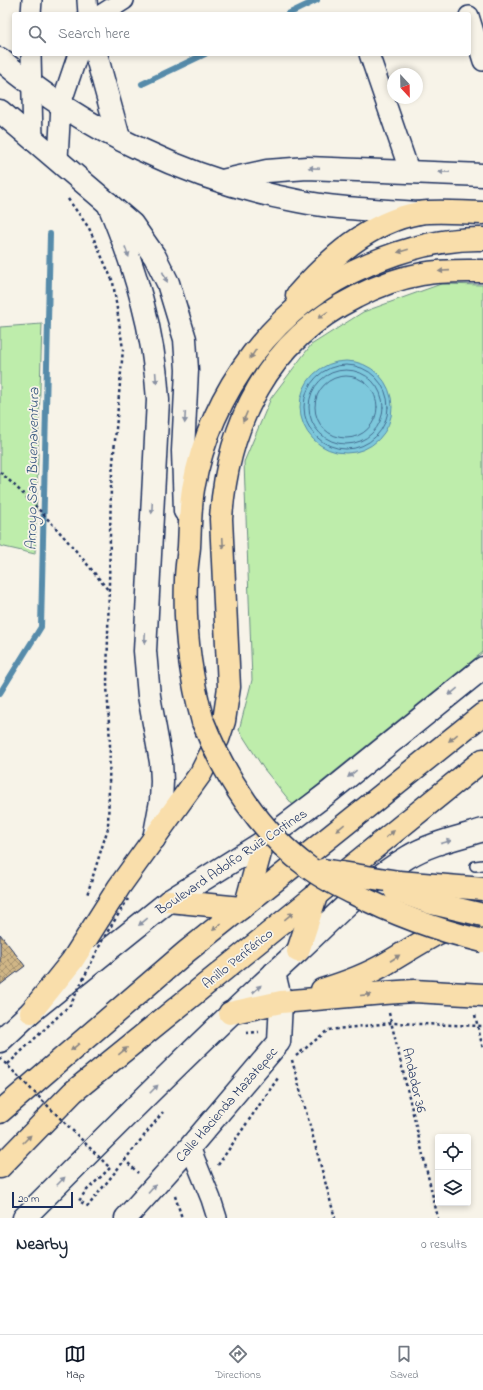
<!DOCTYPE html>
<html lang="en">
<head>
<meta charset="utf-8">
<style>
	:root { --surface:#fff; --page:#f6f6f7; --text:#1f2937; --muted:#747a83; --line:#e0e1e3; --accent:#111827 }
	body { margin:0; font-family:"Indie Flower",sans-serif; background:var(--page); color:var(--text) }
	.controls { position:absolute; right:12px; bottom:12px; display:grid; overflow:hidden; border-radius:4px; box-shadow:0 2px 6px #0003 }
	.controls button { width:36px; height:36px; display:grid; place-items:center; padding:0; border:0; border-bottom:1px solid var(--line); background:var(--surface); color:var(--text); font:20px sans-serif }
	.compass { position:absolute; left:387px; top:68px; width:36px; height:36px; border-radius:50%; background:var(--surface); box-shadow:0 2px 6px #0003; rotate:158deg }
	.scale { position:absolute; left:12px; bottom:10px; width:61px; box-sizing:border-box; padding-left:4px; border:2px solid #1b2f5e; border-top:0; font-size:11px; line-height:14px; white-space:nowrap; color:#1b2f5e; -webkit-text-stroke:3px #f7f3e8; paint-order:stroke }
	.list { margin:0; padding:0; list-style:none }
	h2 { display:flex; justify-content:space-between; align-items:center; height:52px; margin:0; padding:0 16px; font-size:17px }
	h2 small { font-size:13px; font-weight:400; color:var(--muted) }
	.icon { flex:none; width:22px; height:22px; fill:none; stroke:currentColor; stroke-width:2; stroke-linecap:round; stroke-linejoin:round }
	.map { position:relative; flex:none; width:483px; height:1218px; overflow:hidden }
	.search { position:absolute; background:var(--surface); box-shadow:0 2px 6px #0003; left:12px; right:12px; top:12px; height:44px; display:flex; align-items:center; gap:10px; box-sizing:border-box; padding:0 14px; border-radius:4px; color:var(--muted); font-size:15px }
	.sheet { height:116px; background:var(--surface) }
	nav { display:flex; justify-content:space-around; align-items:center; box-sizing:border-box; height:56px; border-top:1px solid var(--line); background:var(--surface); font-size:11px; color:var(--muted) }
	nav a { display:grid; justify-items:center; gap:2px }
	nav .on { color:var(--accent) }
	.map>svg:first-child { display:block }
</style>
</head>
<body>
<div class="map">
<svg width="483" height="1218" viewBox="0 0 483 1218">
	<defs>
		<pattern id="building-cross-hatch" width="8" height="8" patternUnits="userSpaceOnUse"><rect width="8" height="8" fill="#d0b686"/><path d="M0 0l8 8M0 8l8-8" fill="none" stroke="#a89471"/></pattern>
	</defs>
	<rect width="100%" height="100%" fill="#f7f3e8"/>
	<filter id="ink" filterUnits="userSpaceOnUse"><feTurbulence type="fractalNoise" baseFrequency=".025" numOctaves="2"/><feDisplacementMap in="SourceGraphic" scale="8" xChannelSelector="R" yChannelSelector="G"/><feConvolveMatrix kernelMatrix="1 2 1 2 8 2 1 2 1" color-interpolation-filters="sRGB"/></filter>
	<g filter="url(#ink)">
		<g fill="#beedab" stroke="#6c8e84">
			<path d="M441,284L483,285V652L293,805L264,769L239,730L252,680L244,462L271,398L311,345L363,312Z"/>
			<path d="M42,324L35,554L0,546V327Z"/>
		</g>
		<circle fill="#7dc8dc" stroke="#568baa" cx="346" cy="407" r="46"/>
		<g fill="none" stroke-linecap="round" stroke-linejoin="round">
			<g stroke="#426c90" stroke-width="1">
				<circle cx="346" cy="407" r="42"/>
				<circle cx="346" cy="407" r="37"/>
				<circle cx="346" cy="407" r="31"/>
			</g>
			<g stroke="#568baa" stroke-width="6">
				<path d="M288,14L317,0"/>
				<path d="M142,84L205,54"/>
				<path d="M0,693L41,627L50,234"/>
			</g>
		</g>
		<path fill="url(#building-cross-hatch)" stroke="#1b2f5e" d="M0,934L25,966L0,985Z"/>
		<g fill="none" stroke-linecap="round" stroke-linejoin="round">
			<defs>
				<path id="service" d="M475,866L483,865"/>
				<g id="minor">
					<path d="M87,0L88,14"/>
					<path d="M31,14L32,0"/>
					<path d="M102,14L124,0"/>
					<path d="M469,16L483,61"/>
					<path d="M31,54L33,139"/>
					<path d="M369,54L409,170"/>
					<path d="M58,159L61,104L78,54"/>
					<path d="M190,1147L211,1199L217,1218"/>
				</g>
				<path id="tertiary" d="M126,1218L190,1147L279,1042L281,1002L274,973"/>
				<g id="secondary">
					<path d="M96,54L119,138"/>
					<path d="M0,59C83,130 191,181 298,201C337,209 379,210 419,213"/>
					<path d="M0,111L132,224L155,257L168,283L185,339L187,370L183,451L185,511"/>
					<path d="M222,181L267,171L307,168L483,175"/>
					<path d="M108,203C135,267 154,330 158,400L145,651L149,696L161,762L162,781L161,801L154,839"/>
					<path d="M0,1041L31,1012L169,901L263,842L328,793L483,668"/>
					<path d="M24,1218C114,1128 203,1038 297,952C332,920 367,881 408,857C431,843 458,838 483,830"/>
				</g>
				<g id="primary">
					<path d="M297,295C329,259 369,222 419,213C438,210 463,213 483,213"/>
					<path d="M203,722C190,675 184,628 186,580C186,569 188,558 189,547C190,528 190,508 193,489C211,390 276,303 369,264C404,249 444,238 483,239"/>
					<path d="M322,990C345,983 367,975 387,963C418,945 447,924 483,916"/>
					<path d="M31,1012L72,961L119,887L201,773L218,739L224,721L229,687L221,519C227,423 269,340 356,297C377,286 399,278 422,274C442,270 463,271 483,271"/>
					<path d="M230,1013L281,1002L384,993L414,991L483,995"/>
				</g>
				<g id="motorway">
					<path d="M169,901L241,908"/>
					<path d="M246,904L263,842"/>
					<path d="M298,951L317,893"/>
					<path d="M0,1112L186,952L483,714"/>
					<path d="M0,1167L73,1092L483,760"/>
				</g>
			</defs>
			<use href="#service" stroke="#1b2f5e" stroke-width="12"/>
			<use href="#minor" stroke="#1b2f5e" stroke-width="22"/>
			<use href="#tertiary" stroke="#1b2f5e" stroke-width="25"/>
			<use href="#secondary" stroke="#1b2f5e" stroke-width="25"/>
			<use href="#primary" stroke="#1b2f5e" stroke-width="25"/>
			<use href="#motorway" stroke="#1b2f5e" stroke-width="25"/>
			<g stroke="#1b2f5e" stroke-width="2.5" stroke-dasharray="3 3" stroke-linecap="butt">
				<path d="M68,199L89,228L113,282L123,349L111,486L107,684L110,744L108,828L87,895"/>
				<path d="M0,472C41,509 74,547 108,590"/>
				<path d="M389,1013L438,1218"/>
				<path d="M475,1015L483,1049"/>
				<path d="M246,1033L259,1032"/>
				<path d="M296,1056L328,1030L391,1023L483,1026"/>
				<path d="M292,1060L335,1218"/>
				<path d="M7,1065L8,1064"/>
				<path d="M124,1159L138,1173"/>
				<path d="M218,1165L278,1078"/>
				<path d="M110,1168L85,1192L79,1201L88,1206L163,1112"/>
				<path d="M175,1196L182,1218"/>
			</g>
			<use href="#service" stroke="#f7f3e8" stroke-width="9"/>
			<use href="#minor" stroke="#f7f3e8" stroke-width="19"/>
			<use href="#tertiary" stroke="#f7f3e8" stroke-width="22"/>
			<use href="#secondary" stroke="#f7f3e8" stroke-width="22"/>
			<use href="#primary" stroke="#f9deab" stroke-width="22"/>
			<use href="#motorway" stroke="#f9deab" stroke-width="22"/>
			<defs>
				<g id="primary-bridge">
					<path d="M203,722C225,777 260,832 308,867C322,878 337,885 353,893C395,915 437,930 483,941"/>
					<path d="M323,870L399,882L483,889"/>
					<path d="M395,890L432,903L483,915"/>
				</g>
			</defs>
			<use href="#primary-bridge" stroke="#1b2f5e" stroke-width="25" stroke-linecap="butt"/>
			<g stroke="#1b2f5e" stroke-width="2.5" stroke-dasharray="3 3" stroke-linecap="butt">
				<path d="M0,1058L110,1168"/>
				<path d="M8,1064L71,1004L103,939L128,899"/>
			</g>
			<use href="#primary-bridge" stroke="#f9deab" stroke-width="22"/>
		</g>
		<defs><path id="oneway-solid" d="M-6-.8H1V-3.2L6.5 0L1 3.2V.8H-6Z"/></defs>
		<g fill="#8991a3">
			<use href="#oneway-solid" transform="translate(314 168) rotate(-178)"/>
			<use href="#oneway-solid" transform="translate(444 172) rotate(-177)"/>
			<use href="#oneway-solid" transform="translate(127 252) rotate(70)"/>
			<use href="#oneway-solid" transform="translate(165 277) rotate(65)"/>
			<use href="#oneway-solid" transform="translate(156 378) rotate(86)"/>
			<use href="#oneway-solid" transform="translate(185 418) rotate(93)"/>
			<use href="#oneway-solid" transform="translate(152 508) rotate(93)"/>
			<use href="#oneway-solid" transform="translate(145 638) rotate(93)"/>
			<use href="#oneway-solid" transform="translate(453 692) rotate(141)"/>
			<use href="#oneway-solid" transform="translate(352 774) rotate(141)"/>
			<use href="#oneway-solid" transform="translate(446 842) rotate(-17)"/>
			<use href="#oneway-solid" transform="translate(143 922) rotate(141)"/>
			<use href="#oneway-solid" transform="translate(257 989) rotate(-43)"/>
			<use href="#oneway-solid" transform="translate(154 1089) rotate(-45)"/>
			<use href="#oneway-solid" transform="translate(61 1181) rotate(-45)"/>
			<use href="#oneway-solid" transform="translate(152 1189) rotate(-48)"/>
		</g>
		<g fill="#8a8684">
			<use href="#oneway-solid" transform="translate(403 251) rotate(164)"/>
			<use href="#oneway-solid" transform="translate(444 271) rotate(176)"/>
			<use href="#oneway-solid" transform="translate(323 315) rotate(146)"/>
			<use href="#oneway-solid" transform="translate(253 354) rotate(124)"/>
			<use href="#oneway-solid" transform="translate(245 417) rotate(113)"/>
			<use href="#oneway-solid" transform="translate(223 543) rotate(87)"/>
			<use href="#oneway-solid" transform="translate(453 738) rotate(141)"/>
			<use href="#oneway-solid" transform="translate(340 828) rotate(141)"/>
			<use href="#oneway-solid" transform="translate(390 834) rotate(-39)"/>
			<use href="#oneway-solid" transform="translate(289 916) rotate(-39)"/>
			<use href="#oneway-solid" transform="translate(217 927) rotate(141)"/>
			<use href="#oneway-solid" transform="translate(395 958) rotate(-33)"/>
			<use href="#oneway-solid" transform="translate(366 995) rotate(-5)"/>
			<use href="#oneway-solid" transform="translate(75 1047) rotate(139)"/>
			<use href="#oneway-solid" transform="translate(123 1051) rotate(-39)"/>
			<use href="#oneway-solid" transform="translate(27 1139) rotate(-45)"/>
		</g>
	</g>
	<g text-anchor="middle" stroke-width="3.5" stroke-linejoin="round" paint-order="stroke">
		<g font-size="14" fill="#1b2f5e" stroke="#f7f3e8">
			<text transform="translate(231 861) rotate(-34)" y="5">Boulevard Adolfo Ruiz Cortines</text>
			<text transform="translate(237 958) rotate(-39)" y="5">Anillo Periférico</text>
			<text transform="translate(415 1080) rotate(77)" y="5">Andador 36</text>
			<text transform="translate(226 1104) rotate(-49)" y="5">Calle Hacienda Mazatepec</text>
		</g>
		<g font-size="15" font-style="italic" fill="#34557e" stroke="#f7f3e8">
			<text transform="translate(32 469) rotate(-89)" y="5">Arroyo San Buenaventura</text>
		</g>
	</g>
</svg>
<div class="controls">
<button><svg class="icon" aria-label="locate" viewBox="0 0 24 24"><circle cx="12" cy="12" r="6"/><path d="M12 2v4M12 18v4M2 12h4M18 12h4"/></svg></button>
<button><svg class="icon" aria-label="layers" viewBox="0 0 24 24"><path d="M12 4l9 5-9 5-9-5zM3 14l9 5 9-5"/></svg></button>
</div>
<svg class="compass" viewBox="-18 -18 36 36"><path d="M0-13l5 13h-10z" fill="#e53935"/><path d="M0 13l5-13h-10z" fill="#747a83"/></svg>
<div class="scale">20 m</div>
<div class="search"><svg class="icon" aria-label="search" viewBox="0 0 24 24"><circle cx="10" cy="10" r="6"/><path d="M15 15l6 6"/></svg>Search here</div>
</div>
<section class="sheet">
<h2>Nearby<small>0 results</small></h2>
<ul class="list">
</ul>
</section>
<nav>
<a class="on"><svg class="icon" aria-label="map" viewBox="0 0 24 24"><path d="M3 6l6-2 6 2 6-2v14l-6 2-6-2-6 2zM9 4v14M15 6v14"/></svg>Map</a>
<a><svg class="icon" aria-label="directions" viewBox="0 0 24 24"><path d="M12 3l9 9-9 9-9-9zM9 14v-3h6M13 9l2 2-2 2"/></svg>Directions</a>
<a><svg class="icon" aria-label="saved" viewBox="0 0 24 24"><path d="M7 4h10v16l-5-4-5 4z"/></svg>Saved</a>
</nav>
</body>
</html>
